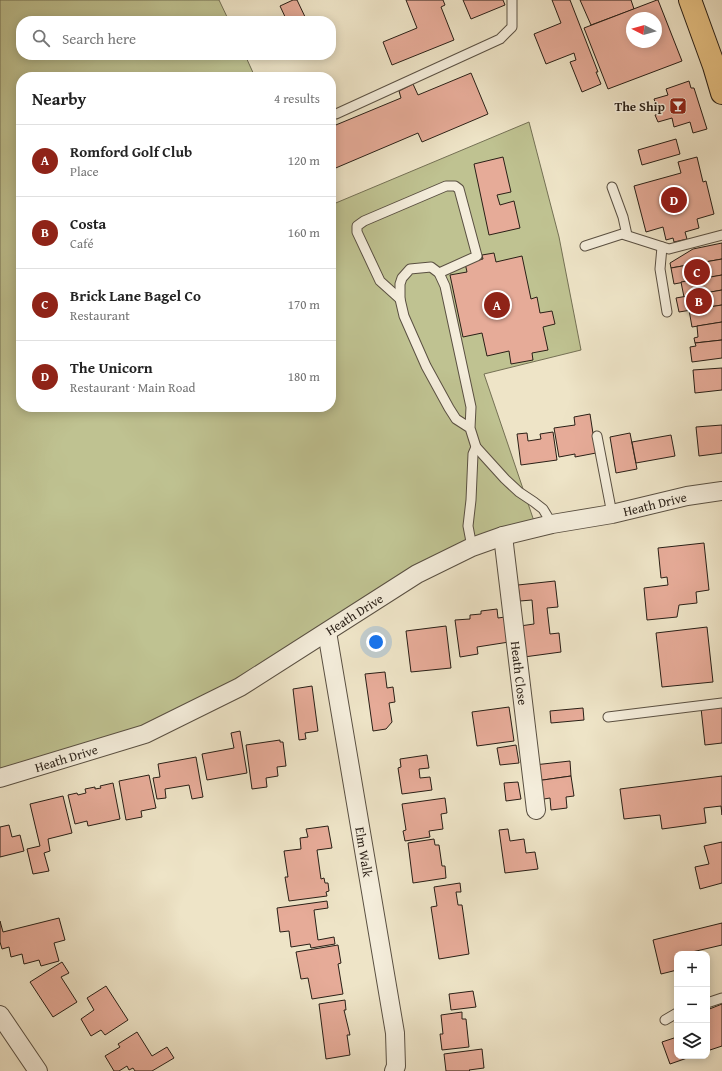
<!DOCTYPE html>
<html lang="en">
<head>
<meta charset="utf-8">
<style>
	:root { --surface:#fff; --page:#f6f6f6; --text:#222; --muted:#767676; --line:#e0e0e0; --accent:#8f2418 }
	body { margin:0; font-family:"Gentium Book Plus",serif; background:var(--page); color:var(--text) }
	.controls { position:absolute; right:12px; bottom:12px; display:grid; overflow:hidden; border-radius:8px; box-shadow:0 2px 10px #0003 }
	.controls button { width:36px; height:36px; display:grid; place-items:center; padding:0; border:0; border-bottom:1px solid var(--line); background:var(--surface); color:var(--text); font:20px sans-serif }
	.compass { position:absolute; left:626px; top:12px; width:36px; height:36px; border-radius:50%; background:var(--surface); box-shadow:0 2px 10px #0003; rotate:276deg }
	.you { position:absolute; left:376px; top:642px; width:14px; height:14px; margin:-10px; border:3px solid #fff; border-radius:50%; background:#1a73e8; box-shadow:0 0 0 6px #1a73e833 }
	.badge { display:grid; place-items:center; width:26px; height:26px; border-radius:50%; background:var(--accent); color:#fff; font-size:13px; font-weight:700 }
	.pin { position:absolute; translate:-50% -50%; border:2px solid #fff; box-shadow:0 1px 4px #0006 }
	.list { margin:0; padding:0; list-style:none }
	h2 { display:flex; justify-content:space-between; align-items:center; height:52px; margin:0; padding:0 16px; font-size:17px }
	h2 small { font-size:13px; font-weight:400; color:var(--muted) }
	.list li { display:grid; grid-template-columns:26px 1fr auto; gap:12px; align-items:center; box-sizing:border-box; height:72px; padding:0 16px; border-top:1px solid var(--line) }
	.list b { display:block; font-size:15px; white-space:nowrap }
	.list p { margin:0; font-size:13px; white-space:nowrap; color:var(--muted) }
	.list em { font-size:13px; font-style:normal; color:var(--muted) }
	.icon { flex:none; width:22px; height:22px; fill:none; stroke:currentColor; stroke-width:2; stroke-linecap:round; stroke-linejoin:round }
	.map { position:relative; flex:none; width:722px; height:1071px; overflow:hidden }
	.search { position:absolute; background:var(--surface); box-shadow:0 2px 10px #0003; left:16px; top:16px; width:320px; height:44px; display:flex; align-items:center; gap:10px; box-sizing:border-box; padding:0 14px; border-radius:16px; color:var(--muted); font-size:15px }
	.panel { position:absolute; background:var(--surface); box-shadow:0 2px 10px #0003; left:16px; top:72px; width:320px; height:340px; border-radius:16px }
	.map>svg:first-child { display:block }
</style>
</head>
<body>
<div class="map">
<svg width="722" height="1071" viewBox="0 0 722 1071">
	<rect width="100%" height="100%" fill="#eee4c7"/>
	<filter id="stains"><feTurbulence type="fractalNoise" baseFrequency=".005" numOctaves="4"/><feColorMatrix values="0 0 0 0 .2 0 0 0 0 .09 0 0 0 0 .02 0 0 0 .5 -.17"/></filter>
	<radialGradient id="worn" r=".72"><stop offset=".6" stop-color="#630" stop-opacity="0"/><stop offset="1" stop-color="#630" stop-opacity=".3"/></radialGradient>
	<path fill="#bfc291" stroke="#747054" d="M0,0H219L229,21H21V55H245L255,77H21V407H331V205L529,122L559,237L581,350L484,374L536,527L417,574L145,734L0,778Z"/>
	<g fill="#e6ab98" stroke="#291f16" fill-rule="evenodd">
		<path d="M293,0H297L307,21H287L280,6Z"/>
		<path d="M406,0H443L445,5L441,7L454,40L392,65L383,42L417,28Z"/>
		<path d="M463,0H503L505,5L471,19Z"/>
		<path d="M552,0H570L598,72H596L601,84L582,92L570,62L576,60L574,53L546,64L534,34L561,23Z"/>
		<path d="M580,0H631L634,9L591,25Z"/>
		<path d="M657,0H658L682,61L608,89L584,28ZM632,18H656V42H632Z"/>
		<path d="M471,73L488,114L422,142L418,133L331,170V127L401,98L399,91L413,84L418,95Z"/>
		<path d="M689,81L691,88H694L707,129L693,133L690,122L674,127L672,118L658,122L655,115L659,114L654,99L668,95L666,89Z"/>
		<path d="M676,139L680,154L642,165L638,150Z"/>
		<path d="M503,157L511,192L497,195L500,205L514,201L520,228L489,235L474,164Z"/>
		<path d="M697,157L703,182L706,181L714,214L697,219L699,228L685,232L687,239L674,242L673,238L666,240L663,227L646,232L634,186L681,173L678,162Z"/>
		<path d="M722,243V259L671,268L670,263L693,249Z"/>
		<path d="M494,253L496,262L522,256L531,299L537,297L540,313L552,311L555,324L543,327L548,350L532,353L533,360L511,364L509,351L487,356L482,333L463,337L450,275L467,272L465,263L483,259L482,255Z"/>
		<path d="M722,259V275L674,284L671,268Z"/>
		<path d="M722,275V290L684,297L681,282Z"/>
		<path d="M722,290V305L679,312L676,298Z"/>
		<path d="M722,305V322L692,327L689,310Z"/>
		<path d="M722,322V340L695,343L694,338L698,337L697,326Z"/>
		<path d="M722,340V358L692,362L690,347L696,346L695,343Z"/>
		<path d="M722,368V390L695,393L693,370Z"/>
		<path d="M590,414L596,453L575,457V454L559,457L554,428L575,425L574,417Z"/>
		<path d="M722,425V453L699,456L696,427Z"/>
		<path d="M553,432L557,460L521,465L517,434L527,433L528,441L541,439L540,434Z"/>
		<path d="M630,433L637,469L616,473L610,437Z"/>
		<path d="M671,435L675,456L636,463L632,442Z"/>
		<path d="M704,543L709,590L696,592L697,603L679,605L677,617L647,620L644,588L668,585L667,577L661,578L658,548Z"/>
		<path d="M555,581L558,607L547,608L550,634L559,633L561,652L524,657L520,626L534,624L532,600L520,601L518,585Z"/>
		<path d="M497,609L498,618L505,617L509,642L477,647L478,654L460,657L455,620L470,619V615L481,614V611Z"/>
		<path d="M446,626L451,668L411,672L406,631Z"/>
		<path d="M707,627L713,682L662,687L656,633Z"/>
		<path d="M385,672L387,688L393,687L395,702L389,703L392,722L386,729L373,731L365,674Z"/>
		<path d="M312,686L318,731L305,733L306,739L299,740L293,689Z"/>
		<path d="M722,706V743L705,745L701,708Z"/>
		<path d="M509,707L514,741L477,746L472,712Z"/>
		<path d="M583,708L584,720L551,723L550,711Z"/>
		<path d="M240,731L247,773L207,780L202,754L234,748L231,733Z"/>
		<path d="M280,740V742H283L286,766L277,767L278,776L266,778L267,787L252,789L246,745Z"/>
		<path d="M516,745L519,763L500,765L497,748Z"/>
		<path d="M427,755L429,768L419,769L420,778L430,777L432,790L402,794L398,768L401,767L400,759Z"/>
		<path d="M196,757L203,797L192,799L189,785L165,789L166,798L157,799L153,778L160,777L158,764Z"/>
		<path d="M570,761L571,776L536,781L534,765Z"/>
		<path d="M149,775L156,808L141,811L142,817L126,820L119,781Z"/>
		<path d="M571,776L574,796L566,797L567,808L551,810L550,798L538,800L536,781Z"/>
		<path d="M722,776V815L721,806L704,808L706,823L662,829L660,815L624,819L620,789Z"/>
		<path d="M518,782L521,799L506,801L504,783Z"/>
		<path d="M113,783L120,819L88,826L87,821L75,824L68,795L77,793L78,795L86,793L85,789L95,787V789L101,788L100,786Z"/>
		<path d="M63,796L72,833L48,839L50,851L44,853L49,871L33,874L27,849L40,846L30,804Z"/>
		<path d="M445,798L447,813L441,814L443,829L429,831L430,837L405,841L403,831L406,830L402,804Z"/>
		<path d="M9,825L12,837L20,835L24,851L0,857V827Z"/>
		<path d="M328,826L332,848L317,850L321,879L324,878L325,883H328L329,891L326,892L327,896L289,901L285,877H288L284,851L301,849L300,838L308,837L306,829Z"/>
		<path d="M508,829L510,841L524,839L526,853L535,852L538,869L505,873L499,830Z"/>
		<path d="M434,839L435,845H439L442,866H445L446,878L413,883L408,843Z"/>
		<path d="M722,842V883L700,889L695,867L709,864L704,846Z"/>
		<path d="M460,883L461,892H456L458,905H462L469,954L439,959L431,907L437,906L434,887Z"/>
		<path d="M327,901L328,908L314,910L318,940L334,937L335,944L311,948L310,944L291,947L289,931L280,932L277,908Z"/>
		<path d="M59,918L65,940L54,943L59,961L41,966L39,960L24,964L22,954L11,957L9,947L2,949L0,942V921L3,932Z"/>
		<path d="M722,923V945L692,952V954H677V970L661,974L653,940Z"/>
		<path d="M338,945L341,963L338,964L343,994L312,999L308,978L301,979L296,952Z"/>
		<path d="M62,962L69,973L61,977L77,1002L53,1017L30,982Z"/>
		<path d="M106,986L128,1020L105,1035L101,1030L91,1036L81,1019L94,1010L87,998Z"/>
		<path d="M473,991L476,1007L451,1010L449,994Z"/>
		<path d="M345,1000L346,1010H344L350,1035H347L350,1055L326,1059L319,1004Z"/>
		<path d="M722,1004V1046L707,1051V1010Z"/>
		<path d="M462,1012V1019H466L469,1047L442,1050L440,1034H443L441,1015Z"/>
		<path d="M137,1032L152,1056L167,1047L174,1058L152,1071H135L133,1068L129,1070L127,1066L119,1071H114L105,1056L120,1047L118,1044Z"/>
		<path d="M677,1037V1056H693L670,1064L662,1042Z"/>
		<path d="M482,1049L484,1068L469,1070L470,1071H446L444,1054Z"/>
	</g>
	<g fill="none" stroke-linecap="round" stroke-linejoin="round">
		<defs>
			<g id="lane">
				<path d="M336,114L500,39L512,27V0"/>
				<path d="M612,187L623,217L627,235"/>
				<path d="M585,246L622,234L669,249L722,235"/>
				<path d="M662,247L660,269L667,312"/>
				<path d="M400,299L380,281L357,232V226L364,221L446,186H455L459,189L477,256L439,273"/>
				<path d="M470,428L456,419L449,408L426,366L404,316L400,299V284L402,278L410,269L431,267L439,273L445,286L471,407L470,428L476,447L505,479L519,492L534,502L543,509L552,524"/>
				<path d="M597,436L612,514"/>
				<path d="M472,547L468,526L471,500L473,454L476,447"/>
				<path d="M608,717L722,703"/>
				<path d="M707,1003L722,998"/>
				<path d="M665,1020L677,1013"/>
			</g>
			<g id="street">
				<path id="s1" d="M503,536L536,810"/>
				<path id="s2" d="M327,632L395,1033L396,1066L394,1071"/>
				<path id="s3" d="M0,778L145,734L240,687L417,574L472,547L503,536L552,524L612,514L687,496L722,491"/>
				<path d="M0,1015L38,1071"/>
			</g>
			<path id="primary" d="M690,0L714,66L722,93"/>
		</defs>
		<use href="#lane" stroke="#5a5042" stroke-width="11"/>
		<use href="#street" stroke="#5a5042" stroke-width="20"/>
		<use href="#primary" stroke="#291f16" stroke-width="24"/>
		<use href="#lane" stroke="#f4eddb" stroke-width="9"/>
		<use href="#street" stroke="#f4eddb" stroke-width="18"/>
		<use href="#primary" stroke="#e7c284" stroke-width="22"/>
	</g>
	<defs>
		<symbol id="bar-square" viewBox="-11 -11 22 22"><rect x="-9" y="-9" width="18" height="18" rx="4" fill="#8f2418" stroke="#f4eddb"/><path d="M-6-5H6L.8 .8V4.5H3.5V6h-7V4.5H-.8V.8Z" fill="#fff"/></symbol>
	</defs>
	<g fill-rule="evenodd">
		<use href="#bar-square" x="668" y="96" width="20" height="20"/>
	</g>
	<g text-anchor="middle" stroke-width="3" stroke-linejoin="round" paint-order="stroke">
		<g font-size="13" font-weight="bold" fill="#291f16" stroke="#f4eddb" text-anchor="end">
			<text x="665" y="111">The Ship</text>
		</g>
		<g font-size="13" fill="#291f16" stroke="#f4eddb">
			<text dy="5" stroke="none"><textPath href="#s3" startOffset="717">Heath Drive</textPath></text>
			<text dy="5" stroke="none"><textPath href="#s3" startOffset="393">Heath Drive</textPath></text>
			<text dy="5" stroke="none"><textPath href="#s1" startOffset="138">Heath Close</textPath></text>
			<text dy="5" stroke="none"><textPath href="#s3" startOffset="69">Heath Drive</textPath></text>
			<text dy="5" stroke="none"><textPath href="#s2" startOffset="223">Elm Walk</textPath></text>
		</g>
	</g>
	<rect width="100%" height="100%" filter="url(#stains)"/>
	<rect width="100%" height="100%" fill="url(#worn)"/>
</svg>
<div class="controls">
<button>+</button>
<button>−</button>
<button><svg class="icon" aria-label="layers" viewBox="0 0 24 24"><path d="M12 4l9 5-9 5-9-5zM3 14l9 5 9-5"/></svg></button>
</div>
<svg class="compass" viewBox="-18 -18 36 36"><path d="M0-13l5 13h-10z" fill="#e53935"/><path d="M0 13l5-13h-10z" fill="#767676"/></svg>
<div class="you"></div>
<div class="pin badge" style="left:497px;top:305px">A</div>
<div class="pin badge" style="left:699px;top:301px">B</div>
<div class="pin badge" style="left:697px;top:272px">C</div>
<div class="pin badge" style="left:674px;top:200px">D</div>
<div class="search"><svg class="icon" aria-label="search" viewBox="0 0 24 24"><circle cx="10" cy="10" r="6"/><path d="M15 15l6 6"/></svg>Search here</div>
<section class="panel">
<h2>Nearby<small>4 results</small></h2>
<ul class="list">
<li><span class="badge">A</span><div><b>Romford Golf Club</b><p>Place</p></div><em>120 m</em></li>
<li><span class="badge">B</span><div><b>Costa</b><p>Café</p></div><em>160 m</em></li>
<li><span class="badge">C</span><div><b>Brick Lane Bagel Co</b><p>Restaurant</p></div><em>170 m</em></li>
<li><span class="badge">D</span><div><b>The Unicorn</b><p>Restaurant · Main Road</p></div><em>180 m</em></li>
</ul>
</section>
</div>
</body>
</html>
